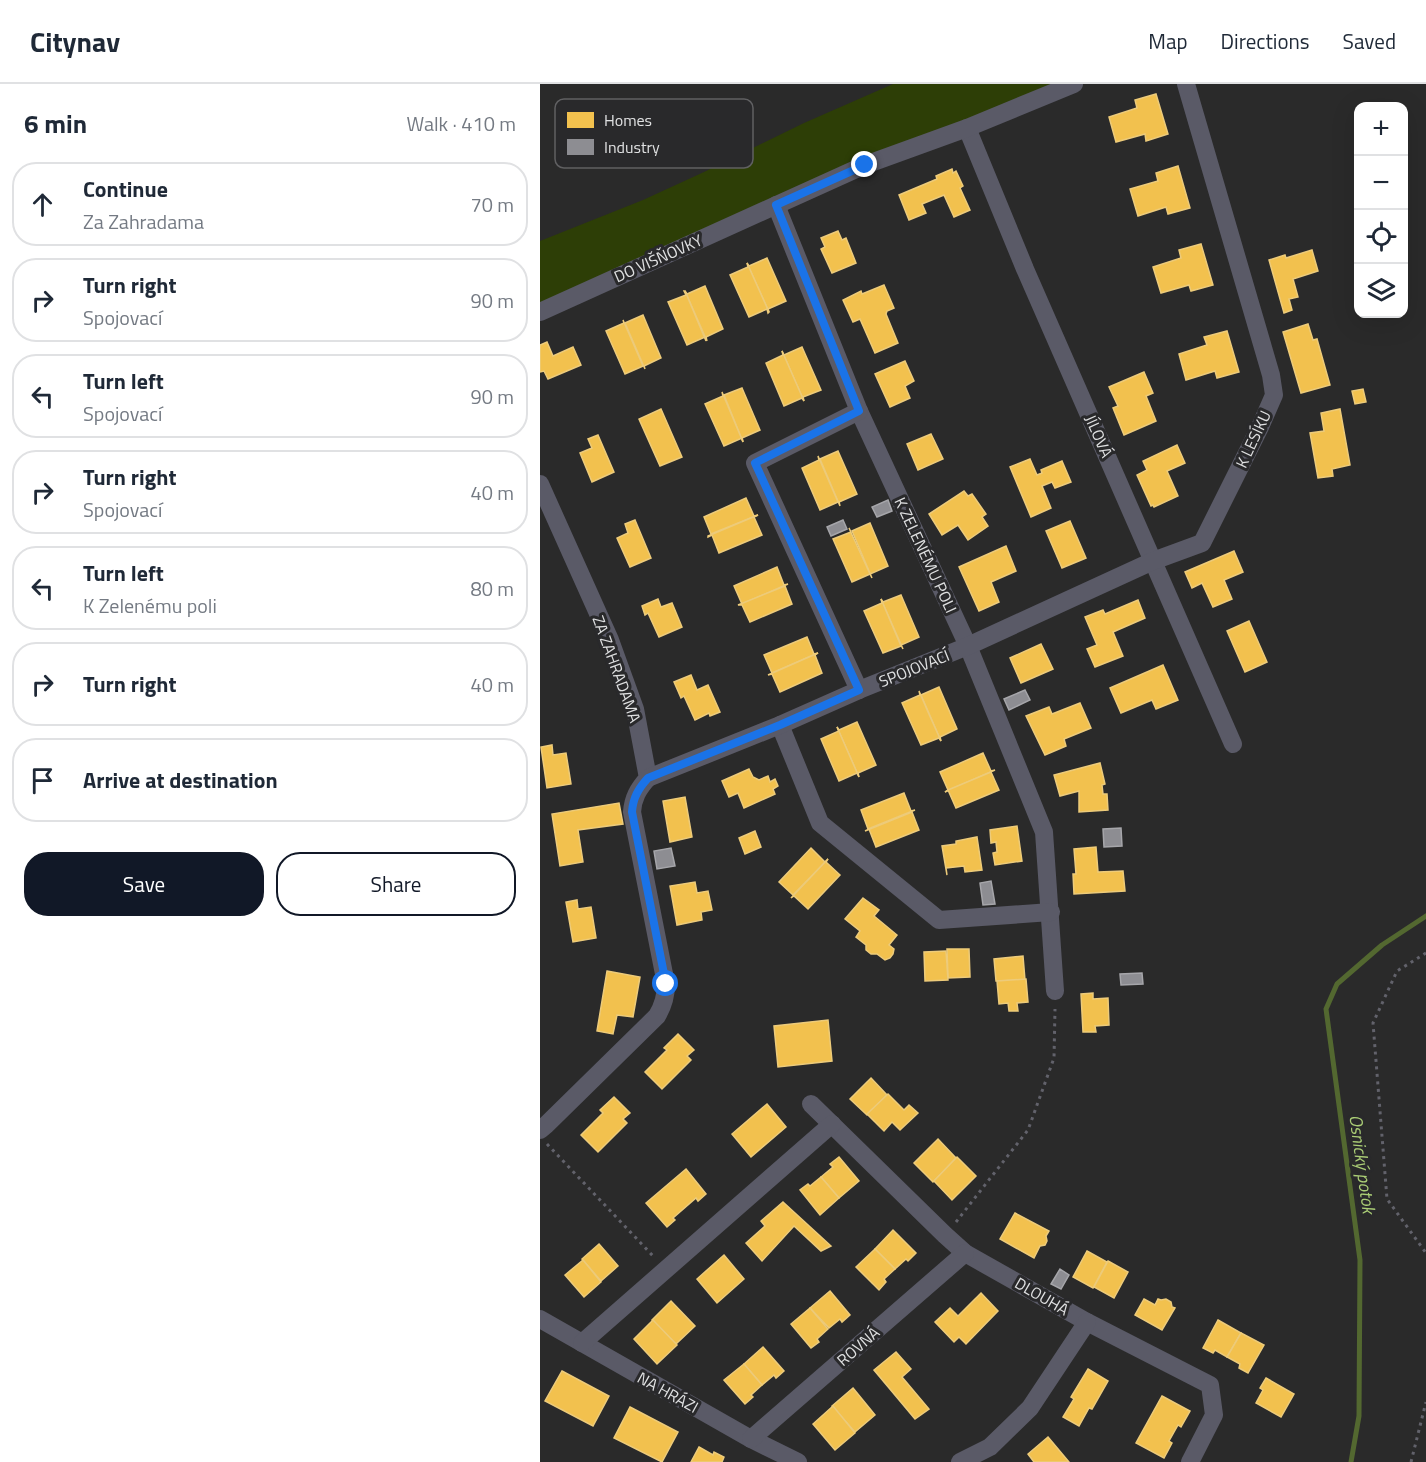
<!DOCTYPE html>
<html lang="en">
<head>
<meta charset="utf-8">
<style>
	:root { --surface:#fff; --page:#f2f2f3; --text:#1f2937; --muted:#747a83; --line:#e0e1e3; --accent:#111827 }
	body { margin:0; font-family:"Titillium Web",sans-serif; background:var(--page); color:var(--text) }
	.controls { position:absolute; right:18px; top:18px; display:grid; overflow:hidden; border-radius:12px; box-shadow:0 6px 24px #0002 }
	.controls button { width:54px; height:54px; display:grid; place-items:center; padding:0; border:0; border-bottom:2px solid var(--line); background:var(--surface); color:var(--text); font:30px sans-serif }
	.stop { position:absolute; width:18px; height:18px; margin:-14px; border:4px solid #1a73e8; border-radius:50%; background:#fff }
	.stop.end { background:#1a73e8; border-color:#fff; box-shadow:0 2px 6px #0008 }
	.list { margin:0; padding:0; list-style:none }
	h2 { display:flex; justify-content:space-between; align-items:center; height:78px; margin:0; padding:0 24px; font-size:26px }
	h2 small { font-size:20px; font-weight:400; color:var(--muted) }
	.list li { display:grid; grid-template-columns:39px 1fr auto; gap:18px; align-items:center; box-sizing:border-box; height:84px; margin:0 12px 12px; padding:0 12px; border:2px solid var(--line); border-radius:24px }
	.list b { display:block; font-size:22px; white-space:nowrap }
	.list p { margin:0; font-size:20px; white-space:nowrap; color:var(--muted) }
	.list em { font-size:20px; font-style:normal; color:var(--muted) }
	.actions { display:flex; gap:12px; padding:18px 24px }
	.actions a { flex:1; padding:14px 0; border:2px solid var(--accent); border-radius:24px; text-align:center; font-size:21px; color:var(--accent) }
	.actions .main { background:var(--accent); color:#fff }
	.icon { flex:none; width:33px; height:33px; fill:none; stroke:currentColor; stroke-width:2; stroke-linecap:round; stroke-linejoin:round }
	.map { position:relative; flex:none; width:886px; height:1378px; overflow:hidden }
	header { display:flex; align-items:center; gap:36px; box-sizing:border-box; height:84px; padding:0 30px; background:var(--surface); border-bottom:2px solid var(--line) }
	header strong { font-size:28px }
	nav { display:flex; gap:33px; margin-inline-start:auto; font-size:21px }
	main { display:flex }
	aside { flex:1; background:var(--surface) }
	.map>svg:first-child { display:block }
</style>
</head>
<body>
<header>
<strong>Citynav</strong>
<nav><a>Map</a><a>Directions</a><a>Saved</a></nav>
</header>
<main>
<aside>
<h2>6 min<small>Walk · 410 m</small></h2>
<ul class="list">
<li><svg class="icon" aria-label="ahead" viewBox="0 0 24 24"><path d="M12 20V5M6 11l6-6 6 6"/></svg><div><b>Continue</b><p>Za Zahradama</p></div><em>70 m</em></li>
<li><svg class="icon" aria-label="right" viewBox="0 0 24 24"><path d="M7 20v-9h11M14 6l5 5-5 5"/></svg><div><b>Turn right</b><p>Spojovací</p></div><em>90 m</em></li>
<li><svg class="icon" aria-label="left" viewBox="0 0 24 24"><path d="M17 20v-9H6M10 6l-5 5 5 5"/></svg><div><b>Turn left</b><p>Spojovací</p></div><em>90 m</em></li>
<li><svg class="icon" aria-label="right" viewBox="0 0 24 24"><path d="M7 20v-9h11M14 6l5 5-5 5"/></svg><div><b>Turn right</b><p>Spojovací</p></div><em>40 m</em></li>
<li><svg class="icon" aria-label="left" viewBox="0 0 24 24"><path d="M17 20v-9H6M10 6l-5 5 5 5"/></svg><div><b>Turn left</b><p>K Zelenému poli</p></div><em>80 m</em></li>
<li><svg class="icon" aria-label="right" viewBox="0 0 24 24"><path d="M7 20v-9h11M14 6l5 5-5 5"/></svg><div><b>Turn right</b></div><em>40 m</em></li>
<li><svg class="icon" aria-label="arrive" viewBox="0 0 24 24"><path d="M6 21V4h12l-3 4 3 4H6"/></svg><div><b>Arrive at destination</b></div></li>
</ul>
<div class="actions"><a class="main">Save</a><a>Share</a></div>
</aside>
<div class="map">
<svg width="886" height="1378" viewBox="0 0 886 1378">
	<rect width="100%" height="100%" fill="#2a2a2a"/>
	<path fill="#2d3e06" d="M353,0H515L0,219V157L103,116L164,88L264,39Z"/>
	<g fill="#f2c14e" stroke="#edcb7a" stroke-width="1.5">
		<path d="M616,10L628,50L606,57L605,50L576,58L569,33L597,24L595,16Z"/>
		<path d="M638,82L650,124L628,130L626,123L598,132L590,105L618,97L616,89Z"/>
		<path d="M412,85L413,89L416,87L423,102L420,104L430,126L414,133L404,111L382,120L386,129L369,136L359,111L397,95L396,92Z"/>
		<path d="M298,147L302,156L306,154L316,179L292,189L281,165L285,163L281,154Z"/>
		<path d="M661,160L673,201L651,207L649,201L621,209L613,183L641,174L639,166Z"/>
		<path d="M772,166L778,187L753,195L758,213L749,215L752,226L744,229L729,176L745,171L746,174Z"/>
		<path d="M227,174L246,217L228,225L229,228L207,179L209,182Z"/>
		<path d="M207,179L229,228L228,229L227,225L209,233L190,191L208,183Z"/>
		<path d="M344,201L354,224L347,227L346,230L358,259L335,269L320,235L313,238L303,216L321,207L322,210Z"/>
		<path d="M165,202L183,245L166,253L167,257L145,207L147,210Z"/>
		<path d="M144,207H145L166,257L165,253L147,261L128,218L146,211Z"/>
		<path d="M103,231L121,274L104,282L105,285L85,239Z"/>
		<path d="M83,236L103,282L85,290L66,247L84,239Z"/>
		<path d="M768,240L773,256L777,255L790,301L761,309L743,248Z"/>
		<path d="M687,247L699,288L677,294L675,287L646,296L639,270L667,261L664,253Z"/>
		<path d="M7,258L13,272L33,263L41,281L8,295L4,287L0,288V261Z"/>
		<path d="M262,263L281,306L263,313L264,317L242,267L244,271Z"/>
		<path d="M242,267L264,317L262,314L244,322L226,279L243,271Z"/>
		<path d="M365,277L374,297L365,302L370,314L350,323L335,290Z"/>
		<path d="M604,288L613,309L606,312L616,337L584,351L573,324L578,322L569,303Z"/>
		<path d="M202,304L220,346L202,354L203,358L184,311Z"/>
		<path d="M823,305L826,318L815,320L812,307Z"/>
		<path d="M182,308L203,358L202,354L184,362L165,320L183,312Z"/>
		<path d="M121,325L142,373L120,382L99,335Z"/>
		<path d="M800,325L810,381L792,385L793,392L778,394L770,349L784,347L781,329Z"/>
		<path d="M391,350L403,375L378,386L367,360Z"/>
		<path d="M58,351L74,388L52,398L40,369L52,364L48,355Z"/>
		<path d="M637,361L645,379L627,387L638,412L614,423L613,421L611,422L597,391L607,386L603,377Z"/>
		<path d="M298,367L317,410L299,418L300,422L280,375Z"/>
		<path d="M278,372L298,418L280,426L262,384L279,376Z"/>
		<path d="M490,375L497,391L502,389L501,386L522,377L531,398L515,404L512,398L502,402L511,424L491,433L470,383Z"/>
		<path d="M424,407L428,412L432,410L446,430L442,433L448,442L428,456L418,441L402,451L389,430Z"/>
		<path d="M206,414L214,432L218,431L171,450L164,433Z"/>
		<path d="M218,431L214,433L222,451L179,469L172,451L168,453V452Z"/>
		<path d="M95,436L111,474L90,483L77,454L88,449L85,440Z"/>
		<path d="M530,437L546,474L522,484L506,447Z"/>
		<path d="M330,439L348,482L330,490L332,494L312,447Z"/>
		<path d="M309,444L330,490L312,498L293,455L311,448Z"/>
		<path d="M466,462L476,487L451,498L459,518L439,527L419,483Z"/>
		<path d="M694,467L703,488L684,496L692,515L673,523L662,499L652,504L645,488Z"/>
		<path d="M237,483L244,501L248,500L202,520L194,502Z"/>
		<path d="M245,502L252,520L210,538L202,521H198Z"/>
		<path d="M361,511L379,553L361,561L363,565L341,515L343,518Z"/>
		<path d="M118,515L121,523L132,519L142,543L119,553L108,529L105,531L102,522Z"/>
		<path d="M341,515L361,562L343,569L324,527L342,519Z"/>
		<path d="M598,516L605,534L573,548L583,572L555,583L547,565L557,561L545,533L563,526L565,530Z"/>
		<path d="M709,537L727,578L705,588L687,547Z"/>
		<path d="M267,553L274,570L278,569L232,589L224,571Z"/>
		<path d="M501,560L513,585L481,599L470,574Z"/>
		<path d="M278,569L275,571L282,589L240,608L232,590L228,591Z"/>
		<path d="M623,581L638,616L616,625L612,616L581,629L570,604Z"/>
		<path d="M151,591L157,606L168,601L180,628L170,632L169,629L155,636L144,612L141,614L134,598Z"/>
		<path d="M399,603L417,645L400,653L401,657L381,611Z"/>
		<path d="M379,607L388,628L401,657L399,654L381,661L362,619L380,611Z"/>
		<path d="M540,619L551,644L524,655L526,662L505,671L486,632L509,623L512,630Z"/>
		<path d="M317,638L336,681L318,689L319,693L297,643L299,646Z"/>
		<path d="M297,643L319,693L317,689L299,697L281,655L299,647Z"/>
		<path d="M12,661L13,671L26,669L31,700L7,704L1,663Z"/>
		<path d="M443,669L451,687L455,686L405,708L408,706L400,688Z"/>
		<path d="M560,679L565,700L562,701L563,710H567L568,726L539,728V707L520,712L514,691Z"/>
		<path d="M209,685L213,693L219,696L228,692L230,698L235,695L238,702L233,705L235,710L204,724L198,709L189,713L182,697Z"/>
		<path d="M451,688L459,706L416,724L408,706L405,708L408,706Z"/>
		<path d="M364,709L371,727L375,726L328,745L321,726Z"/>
		<path d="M145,713L152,753L130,758L123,717Z"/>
		<path d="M79,719L83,740L38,746L43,778L20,782L12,730Z"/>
		<path d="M372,728L379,746L336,763L329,745L325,747Z"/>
		<path d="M477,742L482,777L455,781L453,769L457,768L456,758L451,759L450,746Z"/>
		<path d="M215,747L221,763L205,770L199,754Z"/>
		<path d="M437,753L442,786L425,788L424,782L406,784L407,791L402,762L416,760V757Z"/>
		<path d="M556,763L558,788L583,787L585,807L534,810L533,790H536L534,765Z"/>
		<path d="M271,764L285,778L288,775L253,811L239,798Z"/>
		<path d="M288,775L286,778L300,791L268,825L254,812L251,814Z"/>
		<path d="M155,798L157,809L168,807L172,826L161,828L162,836L137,841L130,802Z"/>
		<path d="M323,814L339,826L334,832L357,851L349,861L354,865L353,870L350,874L345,876L337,870H331L326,866V861L316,853L320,847L305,835Z"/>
		<path d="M37,816L38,825L51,823L56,854L33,858L26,818Z"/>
		<path d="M407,865H429L430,893L408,894Z"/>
		<path d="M406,867L408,896L385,897L384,868Z"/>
		<path d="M483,872L485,896L456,897L454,875Z"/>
		<path d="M67,887L100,893L93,933L77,931L73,950L57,947Z"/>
		<path d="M486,895L488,918L477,919L478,927H469L468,919L459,920L457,897Z"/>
		<path d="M553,909V915L568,914L569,941L555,942L556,948H543L541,910Z"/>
		<path d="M288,936L292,977L238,983L234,942Z"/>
		<path d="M138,950L154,966L147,972L151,976L122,1005L105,988L127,966L124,964Z"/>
		<path d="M331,994L347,1011L327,1031L310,1015Z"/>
		<path d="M348,1010L364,1026L369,1021L378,1029L360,1046L352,1038L344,1047L327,1030Z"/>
		<path d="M74,1013L90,1029L83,1035L87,1039L58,1068L41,1051L63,1029L60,1026Z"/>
		<path d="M227,1020L246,1043L211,1073L192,1050Z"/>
		<path d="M398,1055L416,1074L393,1098L374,1079Z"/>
		<path d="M299,1073L319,1097L299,1114L281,1093L293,1083L290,1080Z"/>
		<path d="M417,1073L436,1092L412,1116L394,1097Z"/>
		<path d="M146,1085L166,1110L158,1117L156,1114L133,1134L135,1136L127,1143L106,1119Z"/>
		<path d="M281,1093L299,1114L280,1131L260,1106L268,1100L270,1102Z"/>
		<path d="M243,1118L291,1162L281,1167L254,1142L222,1177L206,1159L225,1142L221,1137Z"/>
		<path d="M475,1129L509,1147L506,1152L507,1157L505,1161L500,1162L494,1174L460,1155Z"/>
		<path d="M353,1146L376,1169L368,1177L366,1175L355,1185L335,1165Z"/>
		<path d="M59,1160L78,1182L61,1197L42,1175Z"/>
		<path d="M335,1165L355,1185L344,1195L346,1198L339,1206L316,1183Z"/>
		<path d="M547,1167L567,1178L553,1204L533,1193Z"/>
		<path d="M184,1171L204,1195L177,1219L157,1195Z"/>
		<path d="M43,1176L61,1198L44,1213L25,1191Z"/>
		<path d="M568,1177L588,1188L574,1214L554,1203Z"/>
		<path d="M290,1207L310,1231L302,1238L300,1235L289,1244L270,1224Z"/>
		<path d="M441,1209L458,1227L426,1260L419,1253L414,1258L395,1238L410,1224L418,1232Z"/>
		<path d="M604,1215L615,1221L618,1215L621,1216L626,1215L631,1218L632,1223L635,1224L622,1246L595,1231Z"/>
		<path d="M131,1217L155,1242L136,1260L112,1236Z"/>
		<path d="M270,1224L288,1245L277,1255L279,1258L271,1264L251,1240Z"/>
		<path d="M113,1236L137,1261L117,1280L94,1255Z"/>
		<path d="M678,1236L701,1249L687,1273L675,1266L673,1269L663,1264Z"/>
		<path d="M701,1249L724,1261L708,1289L699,1284L700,1280L687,1273Z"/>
		<path d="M223,1263L244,1287L236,1294L234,1291L222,1301L204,1280Z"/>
		<path d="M356,1268L371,1285L362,1293L389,1325L375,1335L334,1286Z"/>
		<path d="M204,1280L222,1301L211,1311L213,1313L205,1320L184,1296Z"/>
		<path d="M548,1285L568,1297L552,1325L549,1324L539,1342L523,1333L534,1315L531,1313Z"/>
		<path d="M22,1287L69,1312L53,1342L5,1317Z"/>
		<path d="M726,1294L754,1310L741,1333L716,1319L723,1306L720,1304Z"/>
		<path d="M313,1304L335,1331L315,1348L292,1322Z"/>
		<path d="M622,1312L650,1327L641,1343L638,1341L629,1357L632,1359L624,1374L596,1359Z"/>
		<path d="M293,1322L315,1349L295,1366L273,1340Z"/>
		<path d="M90,1323L138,1348L122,1378L74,1354Z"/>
		<path d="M508,1353L529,1378H494L488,1370Z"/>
		<path d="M159,1363L173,1371L174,1368L184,1373L182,1378H151Z"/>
	</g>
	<g fill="#8d8d92" stroke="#a6a6aa" stroke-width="1.5">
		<path d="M348,416L352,427L337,433L332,423Z"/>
		<path d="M303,436L307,445L291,452L287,443Z"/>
		<path d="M485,606L490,616L469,626L464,615Z"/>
		<path d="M581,744L582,762L564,763L563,745Z"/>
		<path d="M131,764L135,782L117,785L114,767Z"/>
		<path d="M451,797L455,820L443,821L440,799Z"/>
		<path d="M602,889L603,900L581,901L580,890Z"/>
		<path d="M520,1185L529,1191L521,1205L511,1200Z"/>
	</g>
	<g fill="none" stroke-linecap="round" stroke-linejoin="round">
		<path stroke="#536830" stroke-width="5" d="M811,1378L819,1332L820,1176L786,925L797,900L842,861L886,832"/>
		<g stroke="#62626b" stroke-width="3" stroke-dasharray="3 4.5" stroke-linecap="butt">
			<path d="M886,869L857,887L833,939L847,1115L886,1169"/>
			<path d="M7,1060L114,1173"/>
			<path d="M416,1138L488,1046L514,974L515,925"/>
			<path d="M871,1378L886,1318"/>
		</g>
		<g stroke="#5a5a67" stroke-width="18">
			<path d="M427,44L485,185L693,660"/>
			<path d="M236,121L319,327L428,562L504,748L515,907"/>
			<path d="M0,228L325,81L427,44L534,0"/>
			<path d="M319,327L215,379L319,606"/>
			<path d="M0,400L70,556L95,625L108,694C98,705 93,714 92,728L126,900C126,912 123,922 117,932L6,1041L0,1046"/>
			<path d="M240,641L280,739L399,836L511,828"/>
			<path d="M108,694L240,641L319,606L428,562L613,477L662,459L720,343L734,311L731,291L646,0"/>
			<path d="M271,1020L405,1151L425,1169L547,1238L670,1301L674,1331L650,1378"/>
			<path d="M0,1235L211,1355L258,1378"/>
			<path d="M42,1259L292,1040"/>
			<path d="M211,1355L425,1169"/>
			<path d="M420,1378L450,1363L490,1324L547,1238"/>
		</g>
	</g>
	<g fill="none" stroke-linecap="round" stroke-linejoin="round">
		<path stroke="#1a73e8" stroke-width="8" d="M126,900L92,728C93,714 98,705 108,694L240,641L319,606L215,379L319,327L236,121L325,81"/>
	</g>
	<g text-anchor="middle" stroke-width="6" stroke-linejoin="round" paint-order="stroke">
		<g font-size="16" fill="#e0e1e2" stroke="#29292b">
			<text transform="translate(118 174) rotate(-24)" y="6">DO VIŠŇOVKY</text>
			<text transform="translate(559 352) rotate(66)" y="6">JÍLOVÁ</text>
			<text transform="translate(713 355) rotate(-65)" y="6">K LESÍKU</text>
			<text transform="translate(386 471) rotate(65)" y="6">K ZELENÉMU POLI</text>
			<text transform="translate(374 584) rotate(-22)" y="6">SPOJOVACÍ</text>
			<text transform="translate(77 585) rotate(70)" y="6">ZA ZAHRADAMA</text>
			<text transform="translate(502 1212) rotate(30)" y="6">DLOUHÁ</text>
			<text transform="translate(318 1262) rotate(-41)" y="6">ROVNÁ</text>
			<text transform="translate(128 1308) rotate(29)" y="6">NA HRÁZI</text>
		</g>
		<g font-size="18" font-style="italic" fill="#abce76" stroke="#29292b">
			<text transform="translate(822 1080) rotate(82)" y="6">Osnický potok</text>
		</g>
	</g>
	<rect x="15" y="15" width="198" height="69" rx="9" fill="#29292b" stroke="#606062" stroke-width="1.5"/>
	<rect x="27" y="28" width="27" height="16" fill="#f2c14e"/>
	<rect x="27" y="55" width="27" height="16" fill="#8d8d92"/>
	<g font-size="16" fill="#e0e1e2">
		<text x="64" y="42">Homes</text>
		<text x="64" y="69">Industry</text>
	</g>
</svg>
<div class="controls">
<button>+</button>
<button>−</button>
<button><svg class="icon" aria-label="locate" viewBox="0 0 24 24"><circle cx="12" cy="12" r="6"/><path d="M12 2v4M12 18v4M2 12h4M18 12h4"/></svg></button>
<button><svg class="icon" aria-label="layers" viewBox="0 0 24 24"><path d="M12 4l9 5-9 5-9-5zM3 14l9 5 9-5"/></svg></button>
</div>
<div class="stop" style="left:126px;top:900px"></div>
<div class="stop end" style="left:325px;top:81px"></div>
</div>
</main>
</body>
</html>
